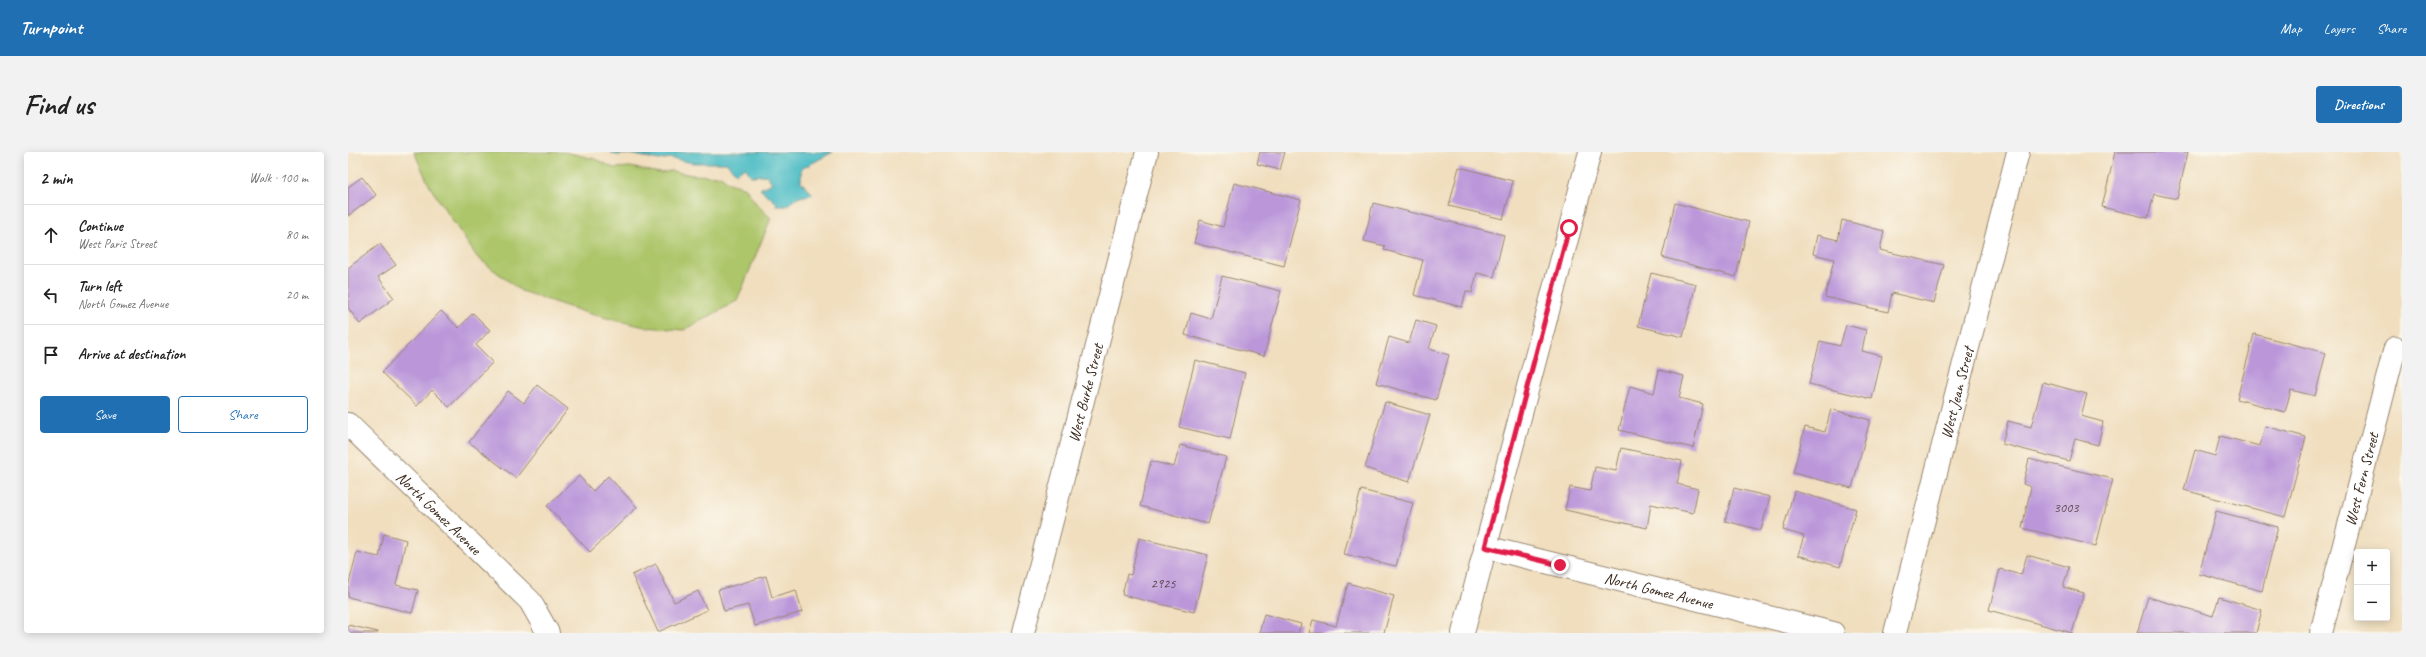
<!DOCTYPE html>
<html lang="en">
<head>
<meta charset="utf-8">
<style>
	:root { --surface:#fff; --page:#f2f2f2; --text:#222; --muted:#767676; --line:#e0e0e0; --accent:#1f6fb2 }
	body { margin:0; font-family:Caveat,sans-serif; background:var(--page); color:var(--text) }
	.controls { position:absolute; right:12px; bottom:12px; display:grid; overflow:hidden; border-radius:4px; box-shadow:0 2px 10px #0003 }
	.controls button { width:36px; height:36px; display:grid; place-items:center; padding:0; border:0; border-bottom:1px solid var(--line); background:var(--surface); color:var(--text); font:20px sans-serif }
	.stop { position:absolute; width:12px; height:12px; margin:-9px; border:3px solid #e11d48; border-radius:50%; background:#fff }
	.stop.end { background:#e11d48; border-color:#fff; box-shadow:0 1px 4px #0008 }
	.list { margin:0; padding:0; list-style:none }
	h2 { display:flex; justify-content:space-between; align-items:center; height:52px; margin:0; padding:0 16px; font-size:17px }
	h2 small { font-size:13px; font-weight:400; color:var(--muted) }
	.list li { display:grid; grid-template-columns:26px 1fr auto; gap:12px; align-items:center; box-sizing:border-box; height:60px; padding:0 16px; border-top:1px solid var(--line) }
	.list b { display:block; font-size:15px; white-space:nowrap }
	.list p { margin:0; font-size:13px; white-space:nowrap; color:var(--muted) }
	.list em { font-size:13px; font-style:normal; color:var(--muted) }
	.actions { display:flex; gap:8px; padding:12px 16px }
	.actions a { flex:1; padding:9px 0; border:1px solid var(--accent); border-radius:4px; text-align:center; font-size:14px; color:var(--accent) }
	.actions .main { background:var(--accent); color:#fff }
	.icon { flex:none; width:22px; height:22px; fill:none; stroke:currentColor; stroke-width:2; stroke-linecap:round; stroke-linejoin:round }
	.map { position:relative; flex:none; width:2054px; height:481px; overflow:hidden; border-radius:4px }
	header { display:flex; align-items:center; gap:24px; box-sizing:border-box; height:56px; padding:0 20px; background:var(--accent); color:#fff }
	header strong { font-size:19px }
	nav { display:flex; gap:22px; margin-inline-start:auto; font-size:14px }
	.intro { display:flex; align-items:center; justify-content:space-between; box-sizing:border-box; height:96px; padding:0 24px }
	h1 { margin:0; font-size:28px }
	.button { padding:10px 18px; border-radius:4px; background:var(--accent); color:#fff; font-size:14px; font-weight:700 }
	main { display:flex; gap:24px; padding:0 24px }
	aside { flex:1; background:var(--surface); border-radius:4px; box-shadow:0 2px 10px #0003 }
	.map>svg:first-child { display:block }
</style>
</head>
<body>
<header>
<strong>Turnpoint</strong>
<nav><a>Map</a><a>Layers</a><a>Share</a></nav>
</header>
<div class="intro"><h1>Find us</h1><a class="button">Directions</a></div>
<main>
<aside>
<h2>2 min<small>Walk · 100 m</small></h2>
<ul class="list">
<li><svg class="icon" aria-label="ahead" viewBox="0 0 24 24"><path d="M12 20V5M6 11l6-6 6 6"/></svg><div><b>Continue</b><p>West Paris Street</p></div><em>80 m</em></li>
<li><svg class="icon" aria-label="left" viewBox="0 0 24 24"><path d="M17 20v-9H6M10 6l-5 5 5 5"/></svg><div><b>Turn left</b><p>North Gomez Avenue</p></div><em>20 m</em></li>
<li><svg class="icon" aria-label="arrive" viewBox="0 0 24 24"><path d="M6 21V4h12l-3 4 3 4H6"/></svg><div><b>Arrive at destination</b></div></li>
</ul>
<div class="actions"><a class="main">Save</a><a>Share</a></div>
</aside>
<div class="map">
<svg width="2054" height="481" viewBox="0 0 2054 481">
	<rect width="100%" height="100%" fill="#fbf7ec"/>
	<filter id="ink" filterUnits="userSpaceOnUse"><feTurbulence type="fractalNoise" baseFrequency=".025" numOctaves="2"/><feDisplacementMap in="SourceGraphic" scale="8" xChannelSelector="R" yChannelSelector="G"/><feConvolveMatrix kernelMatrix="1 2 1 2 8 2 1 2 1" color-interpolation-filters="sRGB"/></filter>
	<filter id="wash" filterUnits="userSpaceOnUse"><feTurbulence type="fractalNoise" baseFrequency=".012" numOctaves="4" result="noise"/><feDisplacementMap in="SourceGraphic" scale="16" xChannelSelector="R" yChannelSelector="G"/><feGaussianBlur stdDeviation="0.9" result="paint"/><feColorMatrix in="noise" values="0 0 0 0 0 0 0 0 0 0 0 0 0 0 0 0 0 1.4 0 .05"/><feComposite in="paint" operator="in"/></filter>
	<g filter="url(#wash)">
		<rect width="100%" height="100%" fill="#f0debe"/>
		<path fill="#adc66b" stroke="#747844" d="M66,0H217L247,7L266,16L282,15L312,21L323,19L345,23L373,24L381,31L398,36C401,44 416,61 423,66L389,149L336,178L297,175L242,162L173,139L129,105L82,35Z"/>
		<path fill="#50bec6" stroke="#467472" d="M262,0H485L453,17V30L465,42L448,46L438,54H428L429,51L412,37L424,31L419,23L403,24L397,15L388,21L379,11H345L322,6L311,8L282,2L268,3Z"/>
		<g id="blocks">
			<g fill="#bb97da">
				<path d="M912,0H937L932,18L909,12Z"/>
				<path d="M1767,0H1840L1829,47L1806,42L1800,66L1754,55Z"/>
				<path d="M1111,15L1165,29L1155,67L1101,54Z"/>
				<path d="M14,25L28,43L0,64V35Z"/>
				<path d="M886,31L953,48L936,114L846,91L852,68L875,75Z"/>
				<path d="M1025,51L1156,83L1146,125L1129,121L1124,141L1118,139L1114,155L1066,143L1075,108L1036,98L1037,94L1016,89Z"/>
				<path d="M1327,51L1401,70L1388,125L1314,105Z"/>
				<path d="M1494,68L1536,79L1532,98L1596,113L1586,151L1544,141L1540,160L1477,145L1486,107L1465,102L1469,83L1490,88Z"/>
				<path d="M32,92L48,113L30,125L46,146L12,172L0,156V116Z"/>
				<path d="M1303,121L1348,132L1335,185L1290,174Z"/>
				<path d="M874,124L933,139L916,204L837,183L843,161L863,167Z"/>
				<path d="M93,159L111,176L125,161L142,178L128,193L145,210L101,255L84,238L69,254L34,220Z"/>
				<path d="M1068,168L1088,174L1081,197L1101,203L1088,248L1028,231L1041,185L1061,191Z"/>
				<path d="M1498,173L1518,178L1514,199L1534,204L1524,247L1461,232L1472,189L1492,194Z"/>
				<path d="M1906,182L1978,201L1967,244L1943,238L1937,260L1889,247Z"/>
				<path d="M847,208L897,221L882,287L831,275Z"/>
				<path d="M1311,218L1336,224L1331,246L1355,252L1345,296L1271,278L1282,234L1306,241Z"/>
				<path d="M1695,230L1739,242L1733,264L1755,270L1750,293L1727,287L1721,309L1654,292L1660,269L1683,275Z"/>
				<path d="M189,233L220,257L168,326L121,290L160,239L176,251Z"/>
				<path d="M1037,250L1082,263L1061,330L1017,316Z"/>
				<path d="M1483,257L1522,268L1504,336L1445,321L1457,275L1477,280Z"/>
				<path d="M1917,274L1958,285L1937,365L1836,338L1847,298L1867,304L1872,284L1912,294Z"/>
				<path d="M832,293L878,305L860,372L792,354L803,309L826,315Z"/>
				<path d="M1273,296L1334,309L1329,332L1350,337L1345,361L1303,352L1299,376L1217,358L1222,335L1242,339L1247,315L1268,319Z"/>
				<path d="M1681,307L1765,327L1748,394L1674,376L1683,335L1675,332Z"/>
				<path d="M231,324L245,339L260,324L289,355L242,400L199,354Z"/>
				<path d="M1386,336L1422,345L1413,378L1377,369Z"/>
				<path d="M1013,338L1065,351L1048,414L996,402Z"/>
				<path d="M1446,339L1508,357L1492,415L1450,403L1456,384L1435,378Z"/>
				<path d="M1868,359L1930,375L1914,439L1851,422Z"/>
				<path d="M36,382L58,388L48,433L70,438L64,461L0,445V435L9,400L31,405Z"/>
				<path d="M791,386L860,403L846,460L774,443L779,422L783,423Z"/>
				<path d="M1679,403L1721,415L1715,435L1736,441L1724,481L1641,458L1652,417L1673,423Z"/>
				<path d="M308,412L326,450L350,439L359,458L310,480L284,423Z"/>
				<path d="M418,424L424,445L448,438L454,460L407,474L400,453L376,459L370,438Z"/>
				<path d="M1000,431L1046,444L1036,481H961L965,468L988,474Z"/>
				<path d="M1800,445L1865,464L1871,445L1914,458L1908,481H1789Z"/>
				<path d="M916,462L953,472L950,481H911Z"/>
				<path d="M0,473L30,480V481H0Z"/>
			</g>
		</g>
	</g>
	<g filter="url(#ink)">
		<use href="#blocks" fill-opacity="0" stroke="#96846e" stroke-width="1"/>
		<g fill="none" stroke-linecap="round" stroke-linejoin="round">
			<defs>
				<g id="street">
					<path id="s1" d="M0,272L182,449L200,481"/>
					<path id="s2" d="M1137,395L1485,481"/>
					<path id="s3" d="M675,481L799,0"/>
					<path d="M1115,481L1242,0"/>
					<path id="s4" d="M1547,481L1670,0"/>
					<path id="s5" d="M1973,481L2047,196"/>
				</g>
			</defs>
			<use href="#street" stroke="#96846e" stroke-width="24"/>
			<use href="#street" stroke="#fff" stroke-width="22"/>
		</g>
	</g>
	<g fill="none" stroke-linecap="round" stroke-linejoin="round" filter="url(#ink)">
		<path stroke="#e11d48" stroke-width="5" d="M1212,413L1137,395L1221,76"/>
	</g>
	<g text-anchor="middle" stroke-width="3" stroke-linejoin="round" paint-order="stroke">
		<g font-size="14" fill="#5b454d">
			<text x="1718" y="360">3003</text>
			<text x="815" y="436">2925</text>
		</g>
		<g font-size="16" fill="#3b2a1e" stroke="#fbf7ec">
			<text dy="6" stroke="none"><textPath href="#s3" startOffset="248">West Burke Street</textPath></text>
			<text dy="6" stroke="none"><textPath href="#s4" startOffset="248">West Jean Street</textPath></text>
			<text dy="6" stroke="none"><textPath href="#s5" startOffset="159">West Fern Street</textPath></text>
			<text dy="6" stroke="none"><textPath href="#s1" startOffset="127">North Gomez Avenue</textPath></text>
			<text dy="6" stroke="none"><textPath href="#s2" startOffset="179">North Gomez Avenue</textPath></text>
		</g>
	</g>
</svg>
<div class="controls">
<button>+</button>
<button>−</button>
</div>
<div class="stop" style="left:1221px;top:76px"></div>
<div class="stop end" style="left:1212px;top:413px"></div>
</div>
</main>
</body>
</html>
